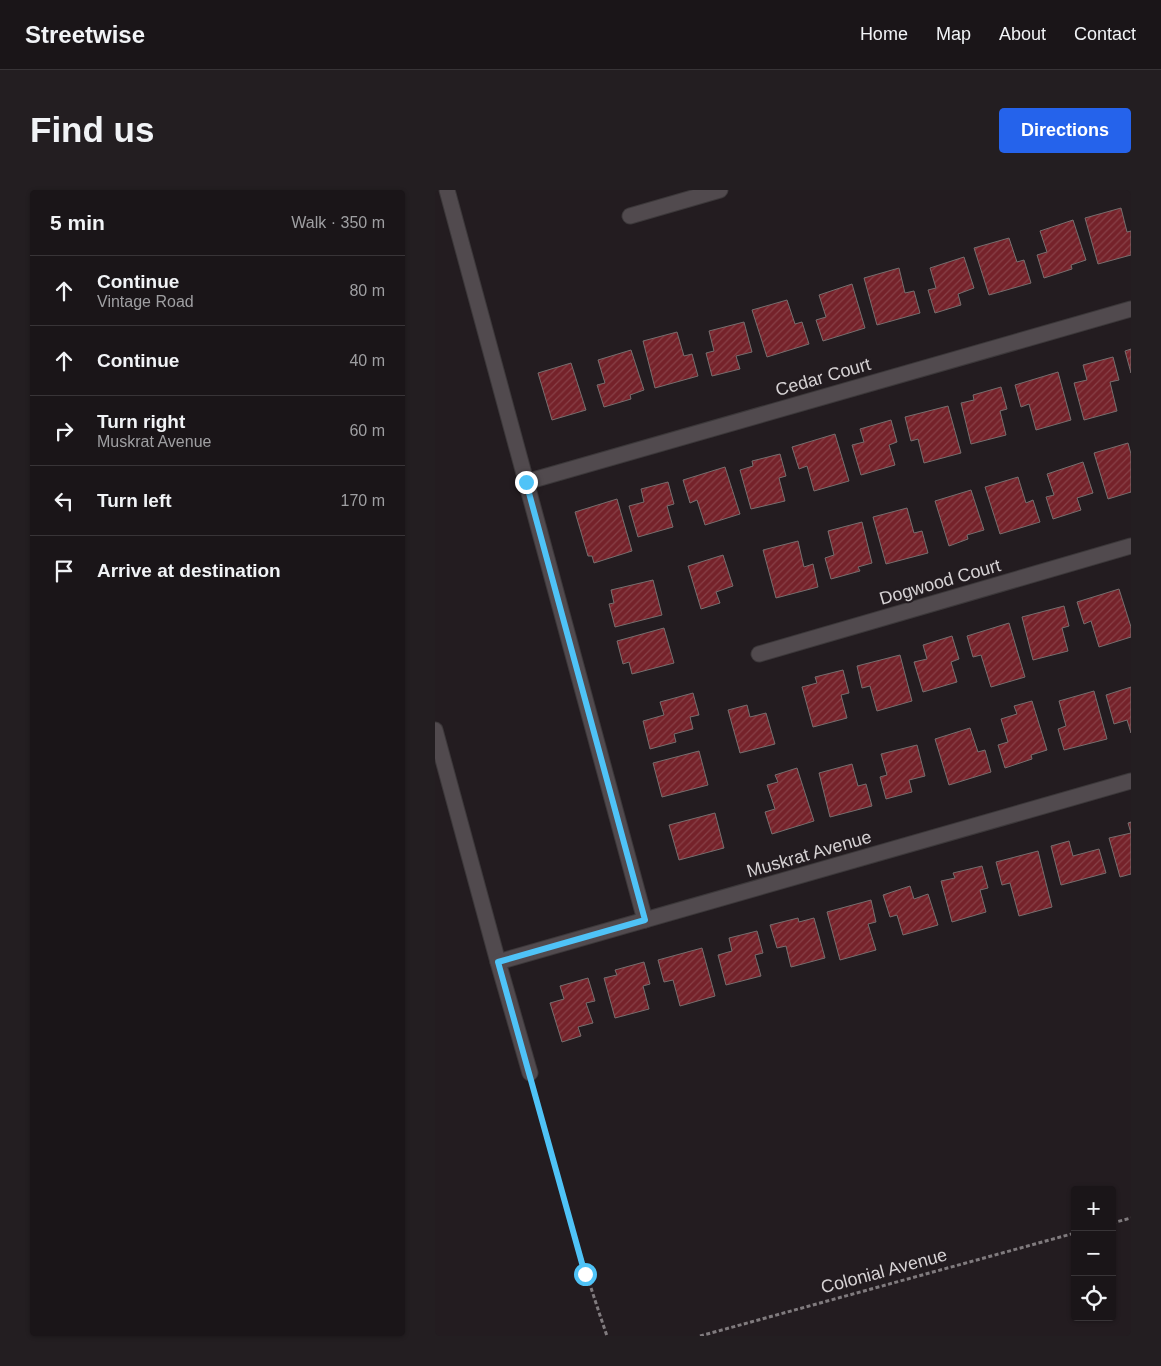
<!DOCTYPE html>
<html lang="en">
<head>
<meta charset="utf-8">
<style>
	:root { --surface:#1a1518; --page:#231e21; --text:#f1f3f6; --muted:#9f9fa2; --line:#383437; --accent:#2563eb }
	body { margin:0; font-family:Helvetica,sans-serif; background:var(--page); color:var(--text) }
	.controls { position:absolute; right:15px; bottom:15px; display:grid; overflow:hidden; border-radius:5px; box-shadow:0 1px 4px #0004 }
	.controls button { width:45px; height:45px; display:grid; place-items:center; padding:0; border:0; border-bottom:1px solid var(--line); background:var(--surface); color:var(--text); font:25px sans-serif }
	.stop { position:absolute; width:15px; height:15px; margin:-11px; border:4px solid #4fc3f7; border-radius:50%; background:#fff }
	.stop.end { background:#4fc3f7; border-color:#fff; box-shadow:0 1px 5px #0008 }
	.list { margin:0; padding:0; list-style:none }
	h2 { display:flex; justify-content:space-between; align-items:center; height:65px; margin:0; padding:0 20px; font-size:21px }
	h2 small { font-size:16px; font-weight:400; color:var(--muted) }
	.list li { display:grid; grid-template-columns:32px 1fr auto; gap:15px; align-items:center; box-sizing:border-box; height:70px; padding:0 20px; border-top:1px solid var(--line) }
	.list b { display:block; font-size:19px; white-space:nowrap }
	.list p { margin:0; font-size:16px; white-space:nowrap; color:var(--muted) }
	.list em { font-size:16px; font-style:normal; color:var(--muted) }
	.icon { flex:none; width:28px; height:28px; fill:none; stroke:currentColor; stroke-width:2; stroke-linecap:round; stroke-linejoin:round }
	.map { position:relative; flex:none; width:696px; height:1146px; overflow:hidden; border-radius:5px }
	header { display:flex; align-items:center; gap:30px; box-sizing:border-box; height:70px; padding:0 25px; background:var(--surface); border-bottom:1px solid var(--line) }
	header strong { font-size:24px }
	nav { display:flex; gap:28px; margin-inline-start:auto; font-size:18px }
	.intro { display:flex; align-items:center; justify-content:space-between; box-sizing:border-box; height:120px; padding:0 30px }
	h1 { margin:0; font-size:35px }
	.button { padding:12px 22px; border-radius:5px; background:var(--accent); color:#fff; font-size:18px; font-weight:700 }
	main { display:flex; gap:30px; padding:0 30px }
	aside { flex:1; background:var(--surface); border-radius:5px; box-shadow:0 1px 4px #0004 }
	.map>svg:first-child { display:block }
</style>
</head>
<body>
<header>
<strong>Streetwise</strong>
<nav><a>Home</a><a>Map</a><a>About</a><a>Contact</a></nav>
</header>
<div class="intro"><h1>Find us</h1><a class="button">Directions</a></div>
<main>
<aside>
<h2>5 min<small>Walk · 350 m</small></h2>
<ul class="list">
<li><svg class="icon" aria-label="ahead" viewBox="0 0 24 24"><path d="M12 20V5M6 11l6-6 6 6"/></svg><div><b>Continue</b><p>Vintage Road</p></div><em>80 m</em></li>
<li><svg class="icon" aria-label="ahead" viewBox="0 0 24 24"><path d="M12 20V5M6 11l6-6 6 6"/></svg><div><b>Continue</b></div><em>40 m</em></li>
<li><svg class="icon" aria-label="right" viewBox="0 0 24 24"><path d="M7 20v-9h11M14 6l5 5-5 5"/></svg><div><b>Turn right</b><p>Muskrat Avenue</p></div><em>60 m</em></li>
<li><svg class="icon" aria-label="left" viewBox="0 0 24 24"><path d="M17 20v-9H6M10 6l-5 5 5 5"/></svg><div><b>Turn left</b></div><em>170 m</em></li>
<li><svg class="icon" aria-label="arrive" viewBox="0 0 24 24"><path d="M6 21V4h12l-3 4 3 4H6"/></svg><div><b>Arrive at destination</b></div></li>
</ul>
</aside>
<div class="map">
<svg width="696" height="1146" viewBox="0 0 696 1146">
	<defs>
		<pattern id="building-hatch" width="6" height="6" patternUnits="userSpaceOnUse" patternTransform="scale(1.25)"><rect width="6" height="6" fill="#75222a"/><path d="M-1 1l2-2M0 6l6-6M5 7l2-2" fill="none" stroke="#884148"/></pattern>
	</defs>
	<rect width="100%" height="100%" fill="#231c20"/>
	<g fill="url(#building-hatch)" stroke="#776e6e">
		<path d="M686,18L692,42L696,41V65L663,74L650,28Z"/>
		<path d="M638,30L651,70L636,75L637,79L609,88L602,65L612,62L605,41Z"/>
		<path d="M574,48L582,72L589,70L596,93L554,105L539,58Z"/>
		<path d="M529,67L539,98L523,104L526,115L500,123L493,100L501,98L495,78Z"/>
		<path d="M464,78L470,103L479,101L485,123L442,135L429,88Z"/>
		<path d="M417,94L430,138L388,151L381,130L391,127L384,105Z"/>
		<path d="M352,110L360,134L367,132L374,154L332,167L317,120Z"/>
		<path d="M309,132L317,162L301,166L305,179L277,186L271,163L279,161L274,141Z"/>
		<path d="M242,142L249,166L257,164L263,186L220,198L208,151Z"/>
		<path d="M696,159V183L690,161Z"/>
		<path d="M196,160L209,200L195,205L196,209L169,217L162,195L170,193L163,170Z"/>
		<path d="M678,167L684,190L675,192L682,221L649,230L639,193L652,190L648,175Z"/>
		<path d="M136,173L151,220L117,230L103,183Z"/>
		<path d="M623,182L636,230L601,240L594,214L586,217L580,195Z"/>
		<path d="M566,197L572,219L565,221L571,245L536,254L526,213L539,210L538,205Z"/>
		<path d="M513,216L526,263L489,273L483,249L476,251L470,227Z"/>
		<path d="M456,230L462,252L454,255L460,275L426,285L417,255L429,252L425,239Z"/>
		<path d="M400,244L414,291L379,301L372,276L364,279L357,257Z"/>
		<path d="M693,253L696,264V302L673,309L659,263Z"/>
		<path d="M345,264L351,286L344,288L350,311L316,319L305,280L318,276L317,271Z"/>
		<path d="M648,272L658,303L642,308L646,320L618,329L611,307L619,305L612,284Z"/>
		<path d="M290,277L305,324L270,335L262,310L255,313L248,290Z"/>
		<path d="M583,287L591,313L598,310L605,332L565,344L550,297Z"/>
		<path d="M233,292L239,314L232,316L238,337L203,347L194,316L209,312L206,299Z"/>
		<path d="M536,300L549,340L532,345L533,349L514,356L500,311Z"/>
		<path d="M182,309L197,361L159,373L157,366H153L140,322Z"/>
		<path d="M472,318L479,343L487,341L493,363L451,374L438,327Z"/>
		<path d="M427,332L437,373L423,377L425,381L396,389L390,368L399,365L393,341Z"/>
		<path d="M363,351L369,377L378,374L383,397L341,408L328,360Z"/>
		<path d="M288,365L298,396L281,402L285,413L266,419L253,376Z"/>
		<path d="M218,390L227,425L180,437L174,414L179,413L176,400Z"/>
		<path d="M684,399L696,437V447L664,457L656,431L649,434L642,412Z"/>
		<path d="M629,416L634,436L627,438L633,461L598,470L587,427Z"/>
		<path d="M574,433L590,487L556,497L546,465L538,467L532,446Z"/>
		<path d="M229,438L239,473L197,484L194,472L188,474L182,451Z"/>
		<path d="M517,446L524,469L516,472L522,492L488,502L479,472L492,469L488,455Z"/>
		<path d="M465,465L477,511L442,521L435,496L427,498L422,476Z"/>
		<path d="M408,480L414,503L406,505L412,528L378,537L367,497L382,493L380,487Z"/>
		<path d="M696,497V543L692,530L679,534L671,505Z"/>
		<path d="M659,501L672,549L629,560L623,539L631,536L624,511Z"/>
		<path d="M258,503L264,525L255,527L258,539L239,544L241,552L215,559L208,531L229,525L225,512Z"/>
		<path d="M597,511L612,560L596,565L597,569L570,578L563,555L573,552L566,529L582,524L579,516Z"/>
		<path d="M312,515L315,527L331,523L340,554L305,563L293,520Z"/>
		<path d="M535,538L543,562L550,560L556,582L514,595L500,549Z"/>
		<path d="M482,555L490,586L474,590L477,602L451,609L445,587L452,585L446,564Z"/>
		<path d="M264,561L273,595L227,607L218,573Z"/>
		<path d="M417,574L423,596L431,594L437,616L395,627L384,583Z"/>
		<path d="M362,578L379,631L337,644L330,622L340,619L332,595L343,592L340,585Z"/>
		<path d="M280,623L289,658L244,670L234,635Z"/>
		<path d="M696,632V684L685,687L674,648L696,643L693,633Z"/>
		<path d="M634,651L638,666L664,659L671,683L626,695L616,656Z"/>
		<path d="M603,661L617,717L584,726L575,693L567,695L561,672Z"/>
		<path d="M547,676L553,698L545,700L551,722L517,732L506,691L520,688L518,683Z"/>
		<path d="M475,696L479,709L493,704L503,735L468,745L462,725L455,727L448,705Z"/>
		<path d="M436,710L441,732L433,734L441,760L405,770L392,722Z"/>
		<path d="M363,728L364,732L379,728L390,768L356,777L351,756L342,758L335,735Z"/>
		<path d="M322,741L328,763L320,765L326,786L291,795L283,765L297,761L294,748Z"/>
		<path d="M267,758L280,806L245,816L238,790L229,792L223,770Z"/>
		<path d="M209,772L215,794L208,796L214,819L180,828L169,788L182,785L180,780Z"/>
		<path d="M153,788L160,811L151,813L158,833L143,837L146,846L127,852L115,813L129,809L125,796Z"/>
	</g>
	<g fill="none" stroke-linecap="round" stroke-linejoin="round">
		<defs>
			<g id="minor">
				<path d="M12,0L210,730"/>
				<path d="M195,26L285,0"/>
				<path d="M91,292L696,119"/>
				<path d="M324,464L696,356"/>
				<path d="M0,540L63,772L95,883"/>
				<path d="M63,772L696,591"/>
			</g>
		</defs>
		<use href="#minor" stroke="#3c383a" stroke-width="17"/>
		<g stroke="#807b7e" stroke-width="3" stroke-dasharray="4 2.5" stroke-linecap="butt">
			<path d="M99,898C120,982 144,1064 172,1146"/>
			<path d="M677,1033L696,1028"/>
			<path d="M265,1146L640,1043"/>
		</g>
		<use href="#minor" stroke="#514a4e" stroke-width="15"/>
	</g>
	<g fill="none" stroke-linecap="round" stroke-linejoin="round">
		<path stroke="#4fc3f7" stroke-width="6" d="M91,292L210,730L63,772L150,1084"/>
	</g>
	<g text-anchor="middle" stroke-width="4" stroke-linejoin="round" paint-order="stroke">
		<g font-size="18" fill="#d6d2d4" stroke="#231c20">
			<text transform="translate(388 187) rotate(-16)" y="6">Cedar Court</text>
			<text transform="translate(505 392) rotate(-16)" y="6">Dogwood Court</text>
			<text transform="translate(374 664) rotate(-16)" y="6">Muskrat Avenue</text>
			<text transform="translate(449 1081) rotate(-15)" y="6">Colonial Avenue</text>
		</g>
	</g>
</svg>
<div class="controls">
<button>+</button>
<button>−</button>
<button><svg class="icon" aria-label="locate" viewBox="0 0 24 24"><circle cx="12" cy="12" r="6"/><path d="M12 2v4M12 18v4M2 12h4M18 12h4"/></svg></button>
</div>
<div class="stop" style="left:150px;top:1084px"></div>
<div class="stop end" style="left:91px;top:292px"></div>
</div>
</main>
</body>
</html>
